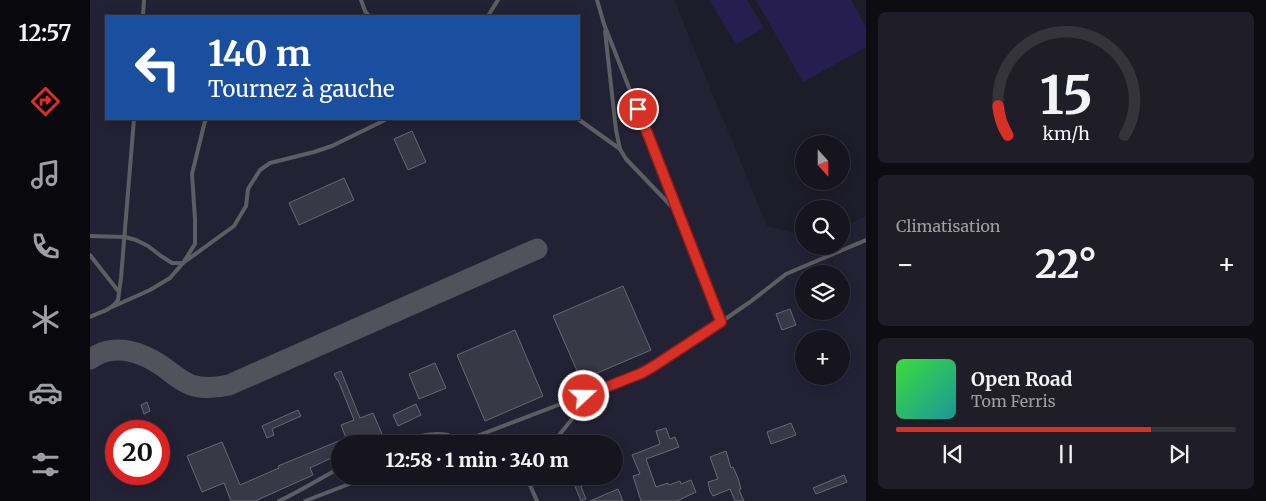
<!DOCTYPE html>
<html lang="fr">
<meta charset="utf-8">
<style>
:root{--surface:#16151f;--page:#1f1e28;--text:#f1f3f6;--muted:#9e9fa4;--line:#35343d;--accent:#d93025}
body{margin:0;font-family:Merriweather,serif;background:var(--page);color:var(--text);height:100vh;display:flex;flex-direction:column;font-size:19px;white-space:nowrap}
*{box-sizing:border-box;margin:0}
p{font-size:16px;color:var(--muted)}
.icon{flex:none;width:28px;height:28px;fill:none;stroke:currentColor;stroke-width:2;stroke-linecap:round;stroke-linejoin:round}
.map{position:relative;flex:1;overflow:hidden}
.panel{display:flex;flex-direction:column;gap:12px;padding:12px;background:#0c0c11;width:400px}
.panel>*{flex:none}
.hud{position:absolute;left:15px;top:15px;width:475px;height:105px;border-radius:0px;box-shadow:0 2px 12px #0003,0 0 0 1px var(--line);background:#1a4fa0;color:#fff;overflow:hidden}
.needle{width:32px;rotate:159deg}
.tools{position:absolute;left:705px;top:135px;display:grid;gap:10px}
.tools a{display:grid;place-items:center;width:55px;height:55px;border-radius:50%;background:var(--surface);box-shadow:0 2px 12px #0003,0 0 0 1px var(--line);font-size:25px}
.speed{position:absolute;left:15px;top:420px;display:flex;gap:10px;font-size:25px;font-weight:700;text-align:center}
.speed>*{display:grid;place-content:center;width:65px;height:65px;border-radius:50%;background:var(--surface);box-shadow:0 2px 12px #0003,0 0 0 1px var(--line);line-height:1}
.speed .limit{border:8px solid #d22;background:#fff;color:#111}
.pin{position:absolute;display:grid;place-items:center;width:42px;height:42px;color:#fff;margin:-21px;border:2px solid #fff;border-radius:50%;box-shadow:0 1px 5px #0007}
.me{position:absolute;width:55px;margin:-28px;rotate:69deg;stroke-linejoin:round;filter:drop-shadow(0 0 4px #0008)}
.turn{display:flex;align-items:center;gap:18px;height:105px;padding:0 20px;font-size:22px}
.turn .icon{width:65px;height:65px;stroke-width:2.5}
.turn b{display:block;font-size:35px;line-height:42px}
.big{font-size:38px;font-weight:800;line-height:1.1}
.panel .tile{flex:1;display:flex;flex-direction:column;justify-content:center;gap:8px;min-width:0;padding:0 18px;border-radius:8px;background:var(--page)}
.panel .dial{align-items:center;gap:0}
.dial svg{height:130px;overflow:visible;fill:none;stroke:var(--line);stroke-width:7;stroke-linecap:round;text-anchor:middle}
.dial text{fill:var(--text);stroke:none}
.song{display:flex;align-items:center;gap:15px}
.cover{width:60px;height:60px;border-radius:8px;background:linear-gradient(135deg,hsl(120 70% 55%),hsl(180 70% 35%))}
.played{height:5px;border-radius:2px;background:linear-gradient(90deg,var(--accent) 75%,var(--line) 75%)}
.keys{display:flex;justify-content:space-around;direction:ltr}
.heat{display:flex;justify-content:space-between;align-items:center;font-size:28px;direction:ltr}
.trip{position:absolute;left:241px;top:435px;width:292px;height:50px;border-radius:25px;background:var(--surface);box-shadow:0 2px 12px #0003,0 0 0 1px var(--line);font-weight:800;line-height:50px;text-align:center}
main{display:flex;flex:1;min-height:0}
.tab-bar{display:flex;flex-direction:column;width:90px;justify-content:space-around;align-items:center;background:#09080c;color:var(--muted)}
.tab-bar .icon{width:35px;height:35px}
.tab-bar .current{color:var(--accent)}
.tab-bar b{font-size:22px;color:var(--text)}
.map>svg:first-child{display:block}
</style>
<main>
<nav class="tab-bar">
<b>12:57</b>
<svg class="icon current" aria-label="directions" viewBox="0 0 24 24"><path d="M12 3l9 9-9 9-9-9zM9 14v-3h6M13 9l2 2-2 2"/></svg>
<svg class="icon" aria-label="music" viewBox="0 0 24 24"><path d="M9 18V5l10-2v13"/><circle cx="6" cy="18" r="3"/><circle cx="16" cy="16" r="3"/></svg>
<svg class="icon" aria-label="phone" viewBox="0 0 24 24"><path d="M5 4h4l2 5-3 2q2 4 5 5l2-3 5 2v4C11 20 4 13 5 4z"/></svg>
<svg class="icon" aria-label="climate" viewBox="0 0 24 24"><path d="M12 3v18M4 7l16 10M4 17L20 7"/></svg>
<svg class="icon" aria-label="car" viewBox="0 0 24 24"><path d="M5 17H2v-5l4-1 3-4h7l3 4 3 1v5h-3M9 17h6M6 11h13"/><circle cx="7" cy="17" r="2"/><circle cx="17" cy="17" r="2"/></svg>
<svg class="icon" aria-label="filters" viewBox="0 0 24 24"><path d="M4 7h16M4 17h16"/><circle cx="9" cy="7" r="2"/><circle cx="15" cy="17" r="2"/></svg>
</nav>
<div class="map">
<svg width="776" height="501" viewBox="0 0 776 501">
<rect width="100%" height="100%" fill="#1d1c29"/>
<!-- built -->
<path fill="#232235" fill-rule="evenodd" d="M0,0H584L677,226L714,235V246H751V229L776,216V501H0ZM16,16H489V119H16ZM714,274H751V311H714ZM714,339H751V376H714ZM26,431H69V474H26ZM250,444H525V476H250Z"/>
<!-- green -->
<g fill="#271e50">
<polygon points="619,0 657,0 674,28 646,44"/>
<polygon points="666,0 761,0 776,27 776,47 713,82"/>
</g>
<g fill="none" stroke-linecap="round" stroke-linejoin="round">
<!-- taxiway -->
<path stroke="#52525d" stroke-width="21" d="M0,359C5,356 12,352 18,351C39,347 58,356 75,368C83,374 91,381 101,385C113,389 126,388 139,385L447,249"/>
</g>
<!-- building -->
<g fill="#393846" stroke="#686777">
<polygon points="322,131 336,162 318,170 304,139"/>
<polygon points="254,178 264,200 209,225 199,203"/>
<polygon points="533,286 561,350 491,380 463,316"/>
<polygon points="700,309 706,325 692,330 686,314"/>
<polygon points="425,330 453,396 395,421 367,355"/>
<polygon points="345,363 356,388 329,399 319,374"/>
<polygon points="251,371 270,418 283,413 295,441 288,444 250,444 250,454 220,468 223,475 165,501 141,501 134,483 112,492 97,456 132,442 150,485 189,468 188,466 256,438 251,425 264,420 248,380 247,380 244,374"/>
<polygon points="57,402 60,411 54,414 51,405"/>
<polygon points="326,404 331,415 308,426 303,415"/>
<polygon points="208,410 211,416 182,429 184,435 177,438 172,426"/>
<polygon points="701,423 706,435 681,444 677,432"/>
<polygon points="576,428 580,439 585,437 589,447 556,459 566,487 578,483 579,485 590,481 591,484 601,480 606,492 587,501 551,501 543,476 550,474 542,455 570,444 566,431"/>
<polygon points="636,451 641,468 643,467 648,478 651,489 649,490 654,501 645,501 640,489 623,496 620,491 618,482 628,479 620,457"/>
<polygon points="754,475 757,482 726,494 723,488"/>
<polygon points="489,476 515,476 515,477 492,486 491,487 496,499 491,501 482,479"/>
<polygon points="528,489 533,501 500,501"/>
</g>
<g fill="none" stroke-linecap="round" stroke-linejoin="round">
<!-- lane -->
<g stroke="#5d5d64" stroke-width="4">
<polyline points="271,0 275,11 279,16"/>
<polyline points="507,0 514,24"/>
<polyline points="53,16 54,0"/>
<polyline points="398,16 408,0"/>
<polyline points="514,24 631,322"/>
<polyline points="515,31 526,130 530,149 536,159 586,211"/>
<polyline points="488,119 530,149"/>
<polyline points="0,236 35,237 46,240 58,246 71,256 82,263 93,263 144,226 156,206 158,189 170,170 180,163 224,152 242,146 297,119"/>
<polyline points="0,255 29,292"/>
<polyline points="22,307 60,290 80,278 93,263 105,244 105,219 102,174 115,121 117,119"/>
<path d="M0,317C10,312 22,310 28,300L31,278L44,119"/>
<path d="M306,444C322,437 341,432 358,435L364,444"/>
<polyline points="366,444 552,373 583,355 631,322 660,302 696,274 776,240"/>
<polyline points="462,444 482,419 494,396"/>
<polyline points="440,476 439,483 447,501"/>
<path d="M189,501C210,491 229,479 250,468"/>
<polyline points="215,501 280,476"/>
</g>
</g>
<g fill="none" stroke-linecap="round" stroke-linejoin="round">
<defs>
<polyline id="route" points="494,396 552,373 564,366 631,322 548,109"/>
</defs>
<!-- route casing -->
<use href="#route" stroke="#8d1f18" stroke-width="12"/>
<!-- route -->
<use href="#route" stroke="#d93025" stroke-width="9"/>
</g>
</svg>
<div class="tools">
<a><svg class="needle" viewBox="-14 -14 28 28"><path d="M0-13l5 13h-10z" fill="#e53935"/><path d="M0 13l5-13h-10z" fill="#9e9fa4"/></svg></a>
<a><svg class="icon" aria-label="search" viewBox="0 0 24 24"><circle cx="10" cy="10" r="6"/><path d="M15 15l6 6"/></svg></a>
<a><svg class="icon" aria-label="layers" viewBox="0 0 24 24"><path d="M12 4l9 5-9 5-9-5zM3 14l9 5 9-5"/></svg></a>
<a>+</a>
</div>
<div class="speed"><div class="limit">20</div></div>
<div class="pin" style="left:548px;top:109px;background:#d93025"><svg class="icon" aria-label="arrive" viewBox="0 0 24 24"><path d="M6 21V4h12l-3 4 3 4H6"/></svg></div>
<svg class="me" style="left:494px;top:396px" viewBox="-20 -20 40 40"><circle r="17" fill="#d93025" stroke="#fff" stroke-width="3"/><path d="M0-11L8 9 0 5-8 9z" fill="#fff"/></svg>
<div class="trip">12:58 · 1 min · 340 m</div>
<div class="hud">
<div class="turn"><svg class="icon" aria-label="left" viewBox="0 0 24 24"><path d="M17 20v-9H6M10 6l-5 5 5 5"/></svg><div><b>140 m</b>Tournez à gauche</div></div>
</div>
</div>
<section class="panel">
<div class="tile dial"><svg viewBox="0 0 100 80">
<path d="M14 69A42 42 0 1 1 86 69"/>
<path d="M14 69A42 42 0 0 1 8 51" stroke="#d93025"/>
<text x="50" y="56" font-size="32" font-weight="700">15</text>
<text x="50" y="72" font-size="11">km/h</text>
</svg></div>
<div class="tile"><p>Climatisation</p>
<div class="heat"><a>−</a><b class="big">22°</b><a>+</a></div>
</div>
<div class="tile">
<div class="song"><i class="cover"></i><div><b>Open Road</b><p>Tom Ferris</p></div></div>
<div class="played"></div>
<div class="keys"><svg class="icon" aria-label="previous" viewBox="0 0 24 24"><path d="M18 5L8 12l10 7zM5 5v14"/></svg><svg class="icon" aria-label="pause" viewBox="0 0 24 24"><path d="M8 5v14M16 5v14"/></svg><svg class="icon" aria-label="next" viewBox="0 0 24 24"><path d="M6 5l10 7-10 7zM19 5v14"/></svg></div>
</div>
</section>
</main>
